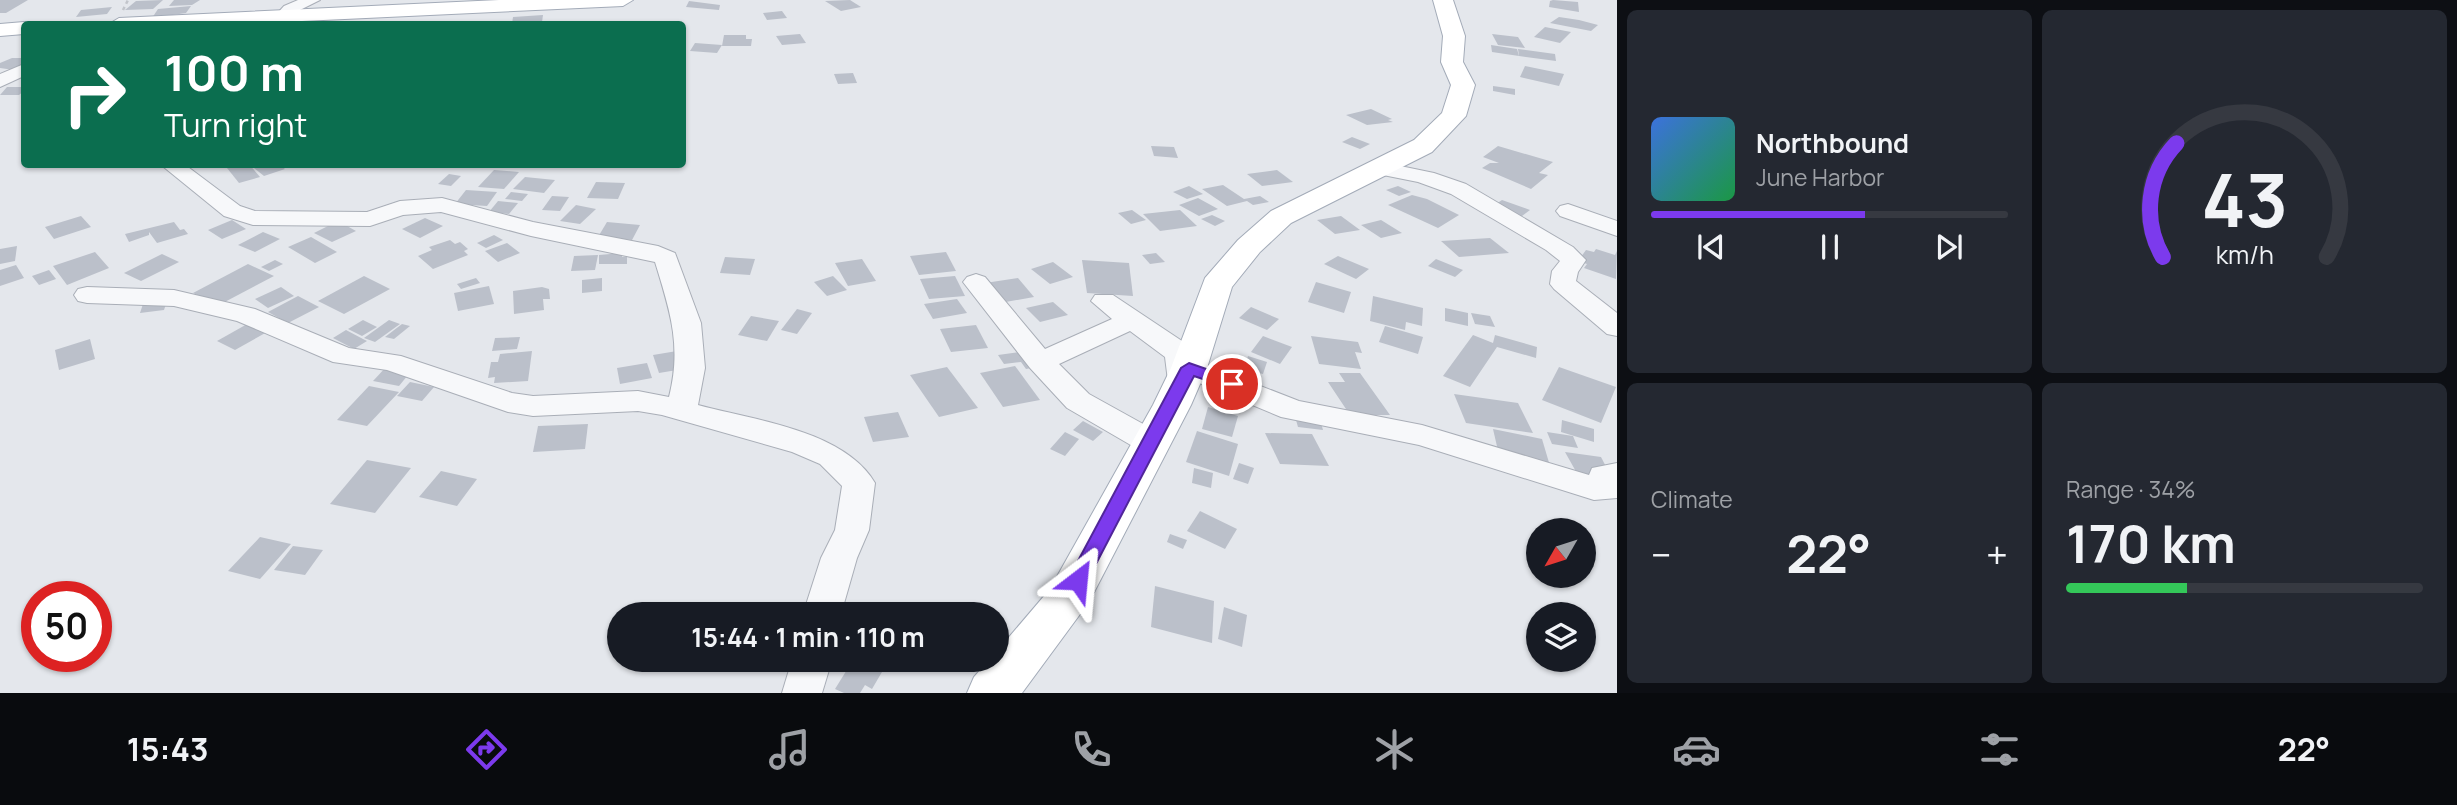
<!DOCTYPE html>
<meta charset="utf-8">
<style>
:root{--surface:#171b24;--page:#242831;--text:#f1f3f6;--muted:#9ea1a6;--line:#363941;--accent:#7c3aed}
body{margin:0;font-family:Manrope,sans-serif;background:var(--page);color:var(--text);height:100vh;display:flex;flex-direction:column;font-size:26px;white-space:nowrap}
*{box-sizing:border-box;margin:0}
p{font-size:23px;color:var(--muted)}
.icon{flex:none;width:38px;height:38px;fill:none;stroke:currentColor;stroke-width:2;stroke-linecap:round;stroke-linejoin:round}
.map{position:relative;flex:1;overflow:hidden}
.drawer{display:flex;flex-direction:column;gap:10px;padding:10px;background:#0d0f14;width:840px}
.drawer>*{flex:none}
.banner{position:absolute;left:21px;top:21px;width:665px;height:147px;border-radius:7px;box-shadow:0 2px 5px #0004;background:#0b6e4f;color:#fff;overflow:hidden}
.needle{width:46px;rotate:231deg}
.controls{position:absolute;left:1526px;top:518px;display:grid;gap:14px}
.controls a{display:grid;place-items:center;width:70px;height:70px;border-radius:50%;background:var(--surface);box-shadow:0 2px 5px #0004;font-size:35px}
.speed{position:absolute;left:21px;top:581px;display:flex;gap:14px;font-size:35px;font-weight:700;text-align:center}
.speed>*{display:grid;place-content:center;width:91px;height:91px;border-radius:50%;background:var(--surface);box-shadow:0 2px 5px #0004;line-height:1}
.speed .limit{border:10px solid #d22;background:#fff;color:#111}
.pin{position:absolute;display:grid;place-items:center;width:60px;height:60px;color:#fff;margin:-30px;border:4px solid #fff;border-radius:50%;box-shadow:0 2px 7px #0007}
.me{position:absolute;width:77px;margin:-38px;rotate:29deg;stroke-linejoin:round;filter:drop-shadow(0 0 5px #0008)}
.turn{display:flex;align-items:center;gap:24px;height:147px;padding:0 28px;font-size:32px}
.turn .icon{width:91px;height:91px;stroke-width:2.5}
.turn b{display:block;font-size:49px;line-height:60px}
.big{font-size:52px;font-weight:700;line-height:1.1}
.drawer .card{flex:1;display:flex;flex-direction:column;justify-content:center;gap:10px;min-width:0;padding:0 24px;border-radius:10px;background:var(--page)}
.drawer .dial{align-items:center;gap:0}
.dial svg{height:182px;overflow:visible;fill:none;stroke:var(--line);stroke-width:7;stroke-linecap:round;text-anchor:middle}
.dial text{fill:var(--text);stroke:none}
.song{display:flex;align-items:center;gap:21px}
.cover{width:84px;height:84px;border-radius:10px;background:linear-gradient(135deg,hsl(220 70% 55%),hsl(140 70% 35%))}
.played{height:7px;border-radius:4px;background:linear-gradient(90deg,var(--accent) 60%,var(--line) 60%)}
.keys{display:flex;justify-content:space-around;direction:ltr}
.heat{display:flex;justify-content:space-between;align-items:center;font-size:38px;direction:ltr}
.charge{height:10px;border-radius:5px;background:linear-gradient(90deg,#34c759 34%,var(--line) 0)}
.drawer .tiles{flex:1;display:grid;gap:10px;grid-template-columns:repeat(2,1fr)}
.trip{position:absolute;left:607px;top:602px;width:402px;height:70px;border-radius:35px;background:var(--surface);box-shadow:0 2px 5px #0004;font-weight:700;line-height:70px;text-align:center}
.menu{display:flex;height:112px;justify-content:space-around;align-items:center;background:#090b0e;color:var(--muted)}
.menu .icon{width:49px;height:49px}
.menu .on{color:var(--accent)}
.menu b{font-size:32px;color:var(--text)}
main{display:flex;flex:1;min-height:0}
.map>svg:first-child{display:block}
</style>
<main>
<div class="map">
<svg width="1617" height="693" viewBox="0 0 1617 693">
<rect width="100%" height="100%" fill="#e4e7ec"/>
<!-- building -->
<g fill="#bbc0ca">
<polygon points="0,0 28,0 6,13 0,13"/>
<polygon points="163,0 153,9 125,10 136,1"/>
<polygon points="174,0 200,0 192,5 169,6"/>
<polygon points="850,0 861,7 841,11 825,1"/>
<polygon points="1553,0 1578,2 1579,12 1549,7 1550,1"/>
<polygon points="689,1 720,5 719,10 686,7"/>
<polygon points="191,6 186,13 152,18 158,9"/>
<polygon points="112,7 107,14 76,17 81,10"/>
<polygon points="782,11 787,18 767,20 763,13"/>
<polygon points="543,15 542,22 512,24 513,17"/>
<polygon points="1559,17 1579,20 1598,25 1591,31 1550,23"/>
<polygon points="1545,27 1571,32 1560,43 1534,37"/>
<polygon points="800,34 806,43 782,45 776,36"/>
<polygon points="1492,34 1518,37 1525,48 1498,45"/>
<polygon points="724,35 746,35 746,39 752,39 751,46 722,46"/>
<polygon points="695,43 722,45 717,53 690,51"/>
<polygon points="1491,45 1517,49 1519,56 1492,52"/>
<polygon points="1518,49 1555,54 1556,61 1519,56"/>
<polygon points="12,58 24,58 24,66 14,70 0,68 0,63"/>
<polygon points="1525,66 1564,74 1559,86 1520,77"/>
<polygon points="853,73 857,83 838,84 834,74"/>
<polygon points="1493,86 1515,89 1515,95 1493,91"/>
<polygon points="7,87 24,87 24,91 19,95 0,95"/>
<polygon points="1371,109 1392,119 1388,120 1393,122 1367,125 1346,115"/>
<polygon points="1352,137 1370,144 1360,149 1342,142"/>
<polygon points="1151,146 1174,147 1178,158 1154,156"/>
<polygon points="1498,146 1553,162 1539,173 1548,175 1531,189 1482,168 1490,163 1499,163 1483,157"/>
<polygon points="241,164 249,164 260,177 239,183 227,168"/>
<polygon points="266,164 279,164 285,169 264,176 254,168"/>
<polygon points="494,170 519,172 504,189 478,187"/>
<polygon points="1277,170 1293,182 1262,186 1247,174"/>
<polygon points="449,174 461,176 451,186 438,184"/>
<polygon points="525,177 555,180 544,193 513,189"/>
<polygon points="596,182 625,183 618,199 587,198"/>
<polygon points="1223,185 1244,199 1260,196 1269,202 1253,205 1247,201 1227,206 1202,189"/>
<polygon points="1189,186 1203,194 1187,199 1173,192"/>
<polygon points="1398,186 1411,192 1399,196 1386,190"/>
<polygon points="466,190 497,192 487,206 455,204"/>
<polygon points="511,192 528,194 522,201 505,199"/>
<polygon points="1412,195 1427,199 1459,215 1438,228 1388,205"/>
<polygon points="552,196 569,197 560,211 542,210"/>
<polygon points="1198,198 1218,209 1199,216 1179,205"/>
<polygon points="1502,200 1530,210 1518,219 1490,208"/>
<polygon points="498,201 518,203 509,214 489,212"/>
<polygon points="576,205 596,209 580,224 560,221"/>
<polygon points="1132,210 1146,220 1131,224 1118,213"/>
<polygon points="1180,210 1197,226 1160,231 1143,214"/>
<polygon points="1212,215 1225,221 1215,226 1201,219"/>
<polygon points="81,216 91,227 54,239 45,227"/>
<polygon points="1341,216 1360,230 1335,234 1317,220"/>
<polygon points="425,218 443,226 420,238 402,229"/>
<polygon points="232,220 246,229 222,239 208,230"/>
<polygon points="1381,220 1402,233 1381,238 1361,225"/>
<polygon points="338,221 356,231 332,242 314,233"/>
<polygon points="174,222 180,230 184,229 188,234 157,243 149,232 149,235 129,242 125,234"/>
<polygon points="607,222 640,225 632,240 598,237"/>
<polygon points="263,232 280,239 255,252 238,245"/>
<polygon points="494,235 503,240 486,248 477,243"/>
<polygon points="311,237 337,252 315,263 288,247"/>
<polygon points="1490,238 1509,253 1459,257 1441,241"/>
<polygon points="450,240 455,244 460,242 468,249 464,251 468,255 433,269 418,256 432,250 429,247"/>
<polygon points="507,243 520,253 498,262 485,251"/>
<polygon points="17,246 15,261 0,264 0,249"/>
<polygon points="1596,249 1615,255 1617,251 1616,279 1584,268 1587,264 1578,261 1586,250 1594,252"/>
<polygon points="95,252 109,268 67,285 53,266"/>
<polygon points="946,252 956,271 919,275 910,256"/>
<polygon points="622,253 622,257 627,257 627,264 599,264 599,255"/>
<polygon points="1156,253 1165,262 1150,264 1142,255"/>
<polygon points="162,254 179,262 141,281 124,273"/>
<polygon points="598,255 595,270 571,271 574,256"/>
<polygon points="1338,256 1369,269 1356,279 1324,264"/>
<polygon points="725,257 755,259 750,275 720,273"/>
<polygon points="862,259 876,281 848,286 835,263"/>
<polygon points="1436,259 1463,270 1455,277 1428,266"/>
<polygon points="275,260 283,264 269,271 261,267"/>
<polygon points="1082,260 1129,263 1133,296 1087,293"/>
<polygon points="1053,262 1073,277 1050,284 1031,269"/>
<polygon points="248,264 274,276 219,305 193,293"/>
<polygon points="16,265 24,278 0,286 0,270"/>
<polygon points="49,270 56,279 39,285 32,276"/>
<polygon points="364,276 390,289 344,314 318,301"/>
<polygon points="833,276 847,290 827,296 814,282"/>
<polygon points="955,276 965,296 929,299 920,279"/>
<polygon points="476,278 480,283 461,289 457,284"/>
<polygon points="602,278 602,291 582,293 582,280"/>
<polygon points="1018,278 1034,297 1000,303 985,283"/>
<polygon points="1316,282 1351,292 1344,313 1308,302"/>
<polygon points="489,286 494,304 458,311 454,293"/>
<polygon points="281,287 294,296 268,308 255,299"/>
<polygon points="542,287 549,289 550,299 543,299 544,310 514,314 513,291"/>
<polygon points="298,296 319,307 288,323 268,312"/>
<polygon points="1373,296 1423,308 1422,326 1406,322 1405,330 1370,321"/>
<polygon points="957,299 967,313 933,319 924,304"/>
<polygon points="167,301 164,310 140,313 143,304"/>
<polygon points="1053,302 1068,315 1040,322 1026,308"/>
<polygon points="1251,307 1279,319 1267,330 1239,318"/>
<polygon points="1445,308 1468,313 1468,326 1445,321"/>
<polygon points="797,309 812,313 797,334 781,330"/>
<polygon points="1471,313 1490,316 1495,327 1475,324"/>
<polygon points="751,316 779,321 767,341 738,335"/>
<polygon points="363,320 377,327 362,336 348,329"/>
<polygon points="389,320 400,324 375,342 364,338"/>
<polygon points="249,323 267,332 235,350 217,341"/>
<polygon points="402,324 410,326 394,339 385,337"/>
<polygon points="976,325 988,348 951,352 940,329"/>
<polygon points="1385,326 1423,337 1418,354 1379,342"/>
<polygon points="346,330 363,339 367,341 354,349 333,338"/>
<polygon points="1473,335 1493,343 1495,335 1537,347 1536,358 1497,347 1470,387 1443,376"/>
<polygon points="1263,336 1292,347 1280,364 1251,352"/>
<polygon points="1311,336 1358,342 1362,353 1355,352 1361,369 1319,364"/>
<polygon points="520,337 517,349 492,351 495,338"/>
<polygon points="90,339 95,359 59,370 55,350"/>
<polygon points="532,351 528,381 494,383 495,377 488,378 491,362 498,362 500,354"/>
<polygon points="677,351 683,369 659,373 653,355"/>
<polygon points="1027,351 1038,367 1026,369 1021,362 1004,364 998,355"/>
<polygon points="1222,356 1240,364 1229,377 1211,369"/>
<polygon points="1248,356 1267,362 1263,374 1244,369"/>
<polygon points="647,363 652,378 620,384 617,368"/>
<polygon points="387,366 412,370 399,386 373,381"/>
<polygon points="1015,366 1040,400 1003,407 980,373"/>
<polygon points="947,367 978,408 939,417 910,375"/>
<polygon points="1559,367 1616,387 1601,423 1542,400"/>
<polygon points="1339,373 1360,373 1390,415 1350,415 1328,382 1345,382"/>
<polygon points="410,382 434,387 422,401 397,396"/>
<polygon points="369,386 399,392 367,426 337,420"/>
<polygon points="1454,394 1518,403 1533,433 1466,423"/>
<polygon points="1208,407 1238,416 1232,437 1202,429"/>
<polygon points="898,412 909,437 873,442 864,417"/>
<polygon points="1296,420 1321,423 1323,430 1298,427"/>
<polygon points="1562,420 1594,429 1594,442 1561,432"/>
<polygon points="1083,421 1103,432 1093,441 1073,430"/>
<polygon points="588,424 585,449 533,452 538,426"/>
<polygon points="1493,429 1542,439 1550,466 1499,455"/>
<polygon points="1197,431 1238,444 1229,476 1186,462"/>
<polygon points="1065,432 1079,439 1065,456 1050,449"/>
<polygon points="1547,432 1573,436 1578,448 1552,444"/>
<polygon points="1265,433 1312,434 1329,466 1280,464"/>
<polygon points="1565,452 1601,457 1617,488 1583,484"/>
<polygon points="367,460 411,468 375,513 330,504"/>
<polygon points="1239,463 1254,468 1248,484 1233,479"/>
<polygon points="1194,468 1213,473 1211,488 1192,483"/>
<polygon points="441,471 477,479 457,506 419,497"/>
<polygon points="1200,511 1237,529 1225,549 1187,531"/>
<polygon points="1170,534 1187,540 1183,549 1167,542"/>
<polygon points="260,537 291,544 260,579 228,571"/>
<polygon points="293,546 323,550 305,575 274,570"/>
<polygon points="1155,586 1214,601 1212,643 1151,627"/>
<polygon points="1224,607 1247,615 1242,647 1218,639"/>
<polygon points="853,660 889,660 872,689 865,685 860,693 844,693 835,689"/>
</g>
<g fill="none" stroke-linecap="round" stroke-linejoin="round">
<defs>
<g id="minor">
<polygon points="298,0 320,0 296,12 288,20 276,20 274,17 284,6"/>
<polygon points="135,19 143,24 126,24 128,21"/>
<polygon points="24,64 24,76 0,87 0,74"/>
<polygon points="1381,162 1434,173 1466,184 1573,247 1586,260 1578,272 1576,281 1617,313 1617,336 1607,334 1554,289 1550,284 1552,271 1560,261 1546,250 1451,194 1418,182 1373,173 1370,168"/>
<path d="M160,164H184L240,206L255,211L367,212L400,201L442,198L533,222L658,246L675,253L701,323L705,368L698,405C753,420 844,430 875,483L869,530L857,558L841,614H803L821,558L835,530L842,486L820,464L792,452L662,415L638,411L533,416L508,412L387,370L333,362L237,321L174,306L87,303L78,301L74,295L78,289L87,287L174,290L255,309L349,348L401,356L512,393L533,396L638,391L669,397C682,346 670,311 655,262L531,236L441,212L403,215L370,226L253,225L224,216Z"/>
<polygon points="1568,204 1617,221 1617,236 1560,216 1556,211 1560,206"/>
<polygon points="976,274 985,277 1045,349 1112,319 1091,301 1095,295 1113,295 1182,341 1194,360 1299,401 1422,425 1589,475 1592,468 1617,463 1617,498 1594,500 1419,445 1281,417 1197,382 1193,387 1183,390 1173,387 1168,381 1165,357 1130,331 1059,364 1089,394 1163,435 1168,443 1163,451 1152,454 1141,451 1067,408 1030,368 963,282 967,277"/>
<polygon points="792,660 832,660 822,693 782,693"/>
</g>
<g id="major">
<polygon points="499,0 633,0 623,6 236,24 109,24 119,18"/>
<polygon points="1433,0 1453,0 1465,36 1463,62 1475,85 1466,116 1432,152 1291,223 1260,252 1232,287 1207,368 1191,405 1089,602 1022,693 967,693 974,677 989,660 998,660 998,650 1050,589 1153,405 1171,368 1205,278 1238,240 1271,211 1414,140 1442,113 1451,85 1441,62 1443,36"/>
<polygon points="24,22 32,24 24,24 24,34 0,36 0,24"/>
</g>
</defs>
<!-- minor casing -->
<use href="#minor" stroke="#a9aeb7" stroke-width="2"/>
<!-- major casing -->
<use href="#major" stroke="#a3abb8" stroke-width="2"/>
<!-- path -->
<polyline stroke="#c2c5cb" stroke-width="2.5" stroke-dasharray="3.5 3.5" stroke-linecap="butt" points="123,10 128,0"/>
<!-- minor -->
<use href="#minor" fill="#f7f8fa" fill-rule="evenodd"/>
<!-- major -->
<use href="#major" fill="#fff" fill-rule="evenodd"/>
</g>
<!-- route -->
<polygon fill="#7c3aed" stroke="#51269a" stroke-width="2" points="1189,363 1238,380 1240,384 1232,389 1194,376 1085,585 1071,585 1068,580 1071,574 1181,368"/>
</svg>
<div class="controls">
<a><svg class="needle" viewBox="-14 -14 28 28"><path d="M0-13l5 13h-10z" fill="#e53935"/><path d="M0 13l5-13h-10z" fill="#9ea1a6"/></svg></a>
<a><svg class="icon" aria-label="layers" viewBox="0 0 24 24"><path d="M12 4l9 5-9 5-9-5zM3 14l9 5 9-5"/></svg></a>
</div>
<div class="speed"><div class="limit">50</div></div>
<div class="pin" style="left:1232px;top:384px;background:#d93025"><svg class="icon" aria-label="arrive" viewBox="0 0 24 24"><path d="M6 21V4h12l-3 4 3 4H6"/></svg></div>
<svg class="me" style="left:1078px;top:580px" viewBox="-20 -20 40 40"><path d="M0-17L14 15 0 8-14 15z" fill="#7c3aed" stroke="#fff" stroke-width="4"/></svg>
<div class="trip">15:44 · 1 min · 110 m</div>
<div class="banner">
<div class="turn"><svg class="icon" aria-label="right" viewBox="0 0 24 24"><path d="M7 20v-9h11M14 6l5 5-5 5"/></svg><div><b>100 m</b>Turn right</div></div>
</div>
</div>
<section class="drawer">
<div class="tiles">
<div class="card">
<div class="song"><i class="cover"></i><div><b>Northbound</b><p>June Harbor</p></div></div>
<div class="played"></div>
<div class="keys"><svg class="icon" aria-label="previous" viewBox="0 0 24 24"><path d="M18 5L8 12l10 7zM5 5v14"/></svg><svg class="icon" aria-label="pause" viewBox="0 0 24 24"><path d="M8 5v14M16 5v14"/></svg><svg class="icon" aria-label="next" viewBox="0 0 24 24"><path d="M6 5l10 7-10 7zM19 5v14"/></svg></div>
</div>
<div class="card dial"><svg viewBox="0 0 100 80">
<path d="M14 69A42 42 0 1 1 86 69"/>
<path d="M14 69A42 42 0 0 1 20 19" stroke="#7c3aed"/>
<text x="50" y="56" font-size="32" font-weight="700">43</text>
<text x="50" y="72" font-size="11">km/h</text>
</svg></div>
<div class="card"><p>Climate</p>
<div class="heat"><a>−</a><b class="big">22°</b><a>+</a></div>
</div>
<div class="card"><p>Range · 34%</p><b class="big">170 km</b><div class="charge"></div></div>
</div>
</section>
</main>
<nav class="menu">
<b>15:43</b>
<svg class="icon on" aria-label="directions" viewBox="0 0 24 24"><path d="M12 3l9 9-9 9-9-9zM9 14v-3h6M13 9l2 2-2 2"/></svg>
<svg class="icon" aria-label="music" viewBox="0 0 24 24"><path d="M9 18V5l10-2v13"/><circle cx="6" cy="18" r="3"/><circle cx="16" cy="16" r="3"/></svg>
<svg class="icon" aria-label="phone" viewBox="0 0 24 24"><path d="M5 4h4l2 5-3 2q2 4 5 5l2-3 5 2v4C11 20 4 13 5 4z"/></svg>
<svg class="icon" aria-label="climate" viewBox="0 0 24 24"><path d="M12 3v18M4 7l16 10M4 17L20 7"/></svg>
<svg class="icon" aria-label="car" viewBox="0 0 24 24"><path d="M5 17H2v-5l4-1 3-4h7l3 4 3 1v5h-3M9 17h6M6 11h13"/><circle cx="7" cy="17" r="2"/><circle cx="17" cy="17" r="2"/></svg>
<svg class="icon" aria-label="filters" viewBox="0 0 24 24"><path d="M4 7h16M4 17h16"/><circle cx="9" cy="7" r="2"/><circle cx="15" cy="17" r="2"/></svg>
<b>22°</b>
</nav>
